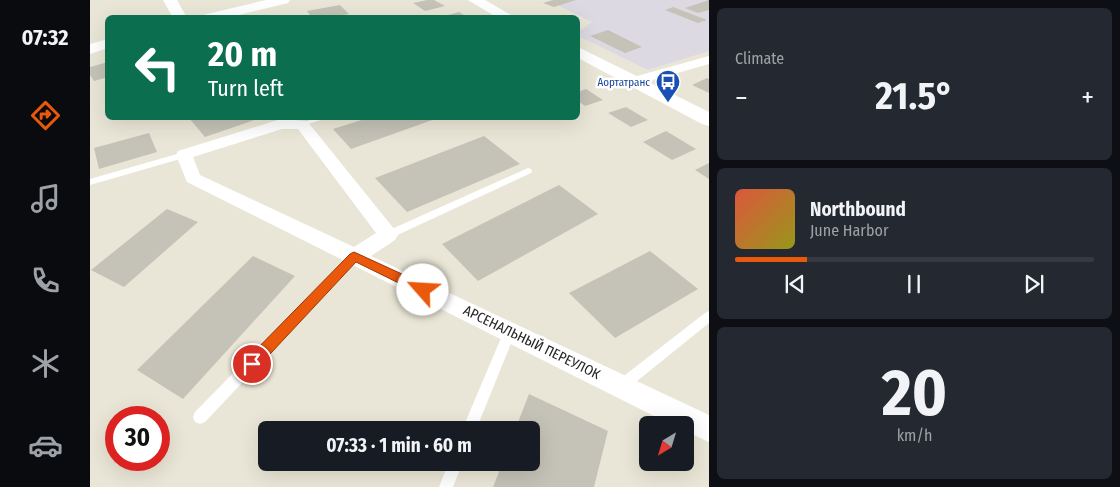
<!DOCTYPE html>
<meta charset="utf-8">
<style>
:root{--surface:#171b24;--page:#242831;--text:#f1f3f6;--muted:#9ea1a6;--line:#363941;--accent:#ea580c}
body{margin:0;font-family:"Fira Sans Condensed",sans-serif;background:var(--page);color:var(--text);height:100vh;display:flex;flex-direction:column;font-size:19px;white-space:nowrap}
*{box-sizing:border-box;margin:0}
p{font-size:16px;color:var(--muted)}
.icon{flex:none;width:28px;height:28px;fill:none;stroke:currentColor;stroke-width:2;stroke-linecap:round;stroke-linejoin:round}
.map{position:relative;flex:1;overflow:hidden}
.side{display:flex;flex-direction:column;gap:8px;padding:8px;background:#0d0f14;width:411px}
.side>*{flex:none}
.guide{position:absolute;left:15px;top:15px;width:475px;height:105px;border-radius:8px;box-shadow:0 5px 20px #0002;background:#0b6e4f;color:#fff;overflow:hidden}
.needle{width:32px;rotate:218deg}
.buttons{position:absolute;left:549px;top:416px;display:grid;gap:10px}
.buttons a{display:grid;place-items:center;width:55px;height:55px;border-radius:8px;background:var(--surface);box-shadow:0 5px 20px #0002;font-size:25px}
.speed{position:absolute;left:15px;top:406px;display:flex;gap:10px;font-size:25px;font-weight:700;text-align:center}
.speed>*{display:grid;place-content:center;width:65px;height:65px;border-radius:50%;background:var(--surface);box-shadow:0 5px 20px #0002;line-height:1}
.speed .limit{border:8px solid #d22;background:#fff;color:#111}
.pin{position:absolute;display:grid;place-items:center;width:42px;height:42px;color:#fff;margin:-21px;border:2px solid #fff;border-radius:50%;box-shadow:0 1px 5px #0007}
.me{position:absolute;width:55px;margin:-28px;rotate:296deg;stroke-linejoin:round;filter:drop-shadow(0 0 4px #0008)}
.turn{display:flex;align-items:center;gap:18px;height:105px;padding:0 20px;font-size:22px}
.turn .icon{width:65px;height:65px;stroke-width:2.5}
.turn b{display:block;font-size:35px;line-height:42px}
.big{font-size:38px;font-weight:700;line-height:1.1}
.side .widget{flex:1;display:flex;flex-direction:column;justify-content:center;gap:8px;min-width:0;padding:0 18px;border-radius:8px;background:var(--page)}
.side .dial{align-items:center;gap:0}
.dial b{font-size:65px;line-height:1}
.song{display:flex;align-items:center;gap:15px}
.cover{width:60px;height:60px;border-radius:8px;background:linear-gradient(135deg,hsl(10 70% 55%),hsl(60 70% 35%))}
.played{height:5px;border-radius:2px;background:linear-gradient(90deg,var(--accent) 20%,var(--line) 20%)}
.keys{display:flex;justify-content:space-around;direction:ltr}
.heat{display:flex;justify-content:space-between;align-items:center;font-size:28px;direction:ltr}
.trip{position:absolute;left:168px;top:421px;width:282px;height:50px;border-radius:8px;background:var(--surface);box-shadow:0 5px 20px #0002;font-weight:700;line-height:50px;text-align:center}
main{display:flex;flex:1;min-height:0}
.tabs{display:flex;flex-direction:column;width:90px;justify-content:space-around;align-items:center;background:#090b0e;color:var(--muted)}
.tabs .icon{width:35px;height:35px}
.tabs .selected{color:var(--accent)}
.tabs b{font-size:22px;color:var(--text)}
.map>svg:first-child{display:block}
</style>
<main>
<nav class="tabs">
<b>07:32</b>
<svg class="icon selected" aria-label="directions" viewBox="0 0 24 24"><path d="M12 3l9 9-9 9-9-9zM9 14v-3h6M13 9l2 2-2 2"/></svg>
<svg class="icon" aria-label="music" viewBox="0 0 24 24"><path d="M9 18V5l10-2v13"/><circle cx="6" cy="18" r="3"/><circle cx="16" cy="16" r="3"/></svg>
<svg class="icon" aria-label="phone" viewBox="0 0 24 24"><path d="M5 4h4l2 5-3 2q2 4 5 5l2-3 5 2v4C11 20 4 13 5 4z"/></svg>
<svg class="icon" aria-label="climate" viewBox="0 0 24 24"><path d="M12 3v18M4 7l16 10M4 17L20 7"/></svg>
<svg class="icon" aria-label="car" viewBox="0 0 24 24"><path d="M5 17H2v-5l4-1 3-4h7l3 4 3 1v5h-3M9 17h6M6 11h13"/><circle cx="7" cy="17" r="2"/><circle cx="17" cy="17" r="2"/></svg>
</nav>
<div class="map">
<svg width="619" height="487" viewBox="0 0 619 487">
<rect width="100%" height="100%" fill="#eae6d7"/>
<!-- industrial -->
<polygon fill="#ddd9e2" points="467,0 619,0 619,51 558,70 488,36 488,32 502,22 461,2"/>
<!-- building -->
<g fill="#c5c2b7">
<polygon points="337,0 344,0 355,6 335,11 323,3"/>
<polygon points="463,0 486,0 464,7 453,3"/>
<polygon points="619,0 619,10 608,13 595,8"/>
<polygon points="250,5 259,14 237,18 222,18 217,11"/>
<polygon points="583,7 617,20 608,23 575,10"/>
<polygon points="369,12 379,18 351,18 351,17"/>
<polygon points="518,30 552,47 535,53 500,36"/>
<polygon points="18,62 18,77 4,81 0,75 0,67"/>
<polygon points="617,78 619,79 619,93 602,85"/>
<polygon points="496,89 513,100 495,106 488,101 488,92"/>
<polygon points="536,107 558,120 541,127 518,113"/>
<polygon points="99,118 170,118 115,137"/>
<polygon points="278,118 348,118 261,149 243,129"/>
<polygon points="576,131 606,149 582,160 553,142"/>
<polygon points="59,133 67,152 9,169 4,148"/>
<polygon points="394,136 430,164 317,212 285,178"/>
<polygon points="619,163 619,179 605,170"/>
<polygon points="469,185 508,214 388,281 352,244"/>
<polygon points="77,209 108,222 34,287 1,270"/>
<polygon points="560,251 608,289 525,338 479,293"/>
<polygon points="163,256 205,276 93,399 47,370"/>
<polygon points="439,394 518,431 504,487 403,487 413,462 441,462 441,430 425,430"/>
</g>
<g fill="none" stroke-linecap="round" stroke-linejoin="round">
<!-- service -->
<g fill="#fff" fill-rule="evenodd">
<polygon points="226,118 237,118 212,126 208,124"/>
<polygon points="94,152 97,153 97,157 0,185 0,179"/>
<polygon points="438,168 441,169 442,171 441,173 301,238 298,239 293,235 295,232"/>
<polygon points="264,253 268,254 269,257 268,260 115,422 110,424 105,422 103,417 105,412 260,254"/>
<polygon points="619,311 619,323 536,390 531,392 526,390 525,386 526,382 615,313"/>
<polygon points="420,326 424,327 426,331 386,430 372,430 414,331 416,327"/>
<polygon points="359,462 373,462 363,487 349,487"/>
</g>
<!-- minor -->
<g fill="#fff" fill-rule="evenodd">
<polygon points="619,56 619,64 545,85 538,81 540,78"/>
<path d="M191,119L217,121L305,230L308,235L305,240L281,256L619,415V442L595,431V425H582L97,182L86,155L88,151ZM192,129H208L286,233L264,247L110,175L103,157Z"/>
</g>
<!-- tertiary -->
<g fill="#fff" fill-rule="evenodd">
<polygon points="73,0 87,0 97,18 83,18"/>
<polygon points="176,0 200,0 198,3 137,18 111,18 113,15"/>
<polygon points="378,0 395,0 426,18 408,18"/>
<polygon points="18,39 18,48 0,54 0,44"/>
<polygon points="488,47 619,112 619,126 612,124 488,58"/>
</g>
</g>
<!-- route -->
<polygon fill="#ea580c" stroke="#983908" points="264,252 338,286 340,290 338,293 329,293 266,262 167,368 162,370 157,368 155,364 157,359 260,254"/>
<!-- icons -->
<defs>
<symbol id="bus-pin" viewBox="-11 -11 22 30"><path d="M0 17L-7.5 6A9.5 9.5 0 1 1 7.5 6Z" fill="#1a4fb4" stroke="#fff"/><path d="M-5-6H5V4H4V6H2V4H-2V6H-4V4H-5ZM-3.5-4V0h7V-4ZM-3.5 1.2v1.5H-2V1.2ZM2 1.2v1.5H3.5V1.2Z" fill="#fff"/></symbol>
</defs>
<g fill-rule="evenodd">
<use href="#bus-pin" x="564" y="68" width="28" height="38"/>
</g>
<g text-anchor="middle" stroke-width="5" stroke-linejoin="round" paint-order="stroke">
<!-- far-transit labels -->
<g font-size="11" fill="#164399" stroke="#fff" text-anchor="end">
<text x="560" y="86">Аортатранс</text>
</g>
<!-- street labels -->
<g font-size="14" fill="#272727" stroke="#fff">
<text transform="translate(442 342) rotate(26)" y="5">АРСЕНАЛЬНЫЙ ПЕРЕУЛОК</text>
</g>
</g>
</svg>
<div class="buttons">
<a><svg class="needle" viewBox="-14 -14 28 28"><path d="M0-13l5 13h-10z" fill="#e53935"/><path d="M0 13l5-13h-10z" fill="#9ea1a6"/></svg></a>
</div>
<div class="speed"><div class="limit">30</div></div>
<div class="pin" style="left:162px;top:364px;background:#d93025"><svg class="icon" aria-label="arrive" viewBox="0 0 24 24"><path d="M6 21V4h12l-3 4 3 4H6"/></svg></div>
<svg class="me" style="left:333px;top:290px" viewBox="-20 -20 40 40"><circle r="19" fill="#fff"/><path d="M0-13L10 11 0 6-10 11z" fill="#ea580c"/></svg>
<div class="trip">07:33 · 1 min · 60 m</div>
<div class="guide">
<div class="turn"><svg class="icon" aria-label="left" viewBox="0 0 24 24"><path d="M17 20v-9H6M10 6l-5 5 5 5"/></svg><div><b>20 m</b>Turn left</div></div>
</div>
</div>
<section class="side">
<div class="widget"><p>Climate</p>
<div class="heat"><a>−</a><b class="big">21.5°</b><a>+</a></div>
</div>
<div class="widget">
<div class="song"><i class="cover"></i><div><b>Northbound</b><p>June Harbor</p></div></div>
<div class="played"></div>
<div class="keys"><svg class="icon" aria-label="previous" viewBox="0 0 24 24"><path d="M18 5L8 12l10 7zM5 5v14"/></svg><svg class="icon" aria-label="pause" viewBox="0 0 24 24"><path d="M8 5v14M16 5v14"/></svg><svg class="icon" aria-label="next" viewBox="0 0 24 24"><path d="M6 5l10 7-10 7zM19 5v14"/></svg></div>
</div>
<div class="widget dial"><b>20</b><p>km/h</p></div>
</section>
</main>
